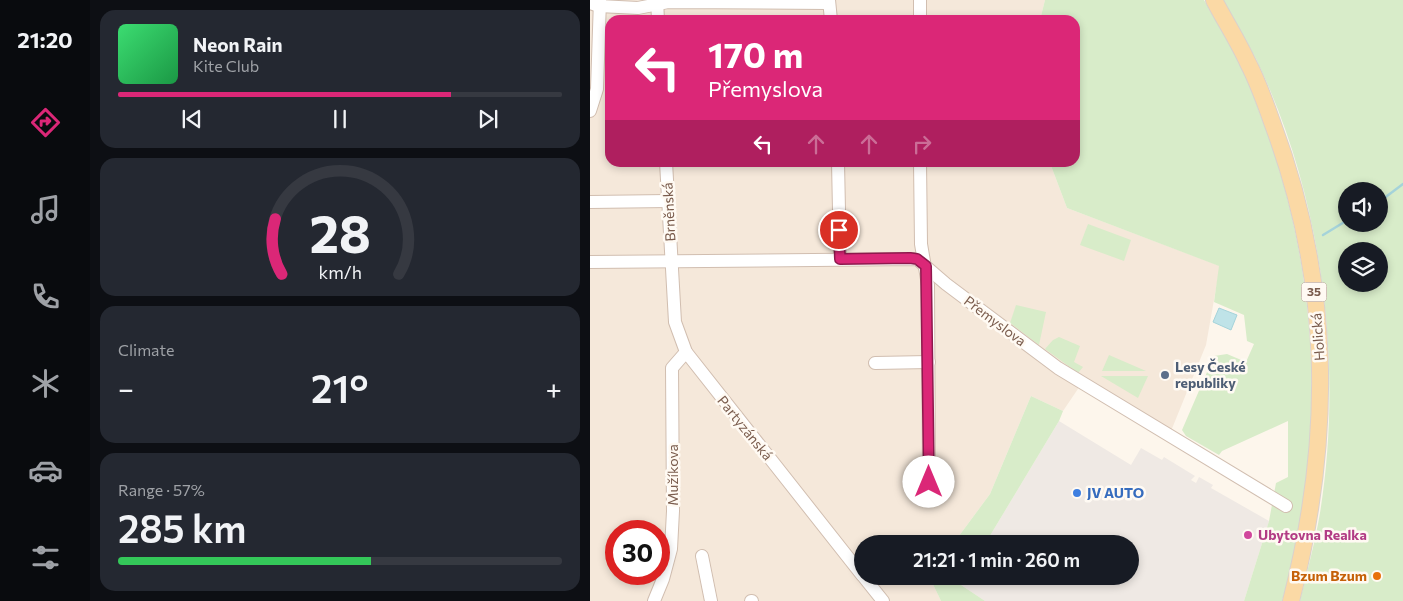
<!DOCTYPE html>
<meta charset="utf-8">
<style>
:root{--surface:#171b24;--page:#242831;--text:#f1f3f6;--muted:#9ea1a6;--line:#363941;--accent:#db2777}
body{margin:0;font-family:Commissioner,sans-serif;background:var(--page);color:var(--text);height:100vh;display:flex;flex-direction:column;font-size:19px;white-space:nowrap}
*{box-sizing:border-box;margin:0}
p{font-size:16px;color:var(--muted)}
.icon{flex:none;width:28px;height:28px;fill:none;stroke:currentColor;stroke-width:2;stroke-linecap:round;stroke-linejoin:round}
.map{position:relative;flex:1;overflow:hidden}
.sheet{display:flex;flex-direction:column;gap:10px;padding:10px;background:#0d0f14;width:500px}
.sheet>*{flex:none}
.guide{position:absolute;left:15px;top:15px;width:475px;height:152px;border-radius:15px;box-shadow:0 2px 8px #0003;background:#db2777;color:#fff;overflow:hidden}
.tools{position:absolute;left:748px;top:182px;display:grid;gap:10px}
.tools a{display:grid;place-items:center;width:50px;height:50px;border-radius:50%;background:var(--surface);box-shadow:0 2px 8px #0003;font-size:25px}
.speed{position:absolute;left:15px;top:520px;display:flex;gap:10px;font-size:25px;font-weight:700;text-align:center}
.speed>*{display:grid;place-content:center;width:65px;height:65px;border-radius:50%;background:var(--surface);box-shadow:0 2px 8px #0003;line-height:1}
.speed .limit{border:8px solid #d22;background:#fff;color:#111}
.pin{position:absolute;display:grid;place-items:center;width:42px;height:42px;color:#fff;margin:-21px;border:2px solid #fff;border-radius:50%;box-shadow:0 1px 5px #0007}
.me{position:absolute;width:55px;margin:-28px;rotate:0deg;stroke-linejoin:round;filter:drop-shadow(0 0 4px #0008)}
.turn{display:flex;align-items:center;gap:18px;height:105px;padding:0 20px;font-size:22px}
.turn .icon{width:65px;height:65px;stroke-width:2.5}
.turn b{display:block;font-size:35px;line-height:42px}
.lanes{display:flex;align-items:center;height:48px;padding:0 20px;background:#0003;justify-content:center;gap:25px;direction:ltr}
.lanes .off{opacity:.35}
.big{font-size:38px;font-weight:600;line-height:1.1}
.sheet .card{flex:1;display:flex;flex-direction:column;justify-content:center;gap:8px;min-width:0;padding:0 18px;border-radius:15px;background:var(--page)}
.sheet .dial{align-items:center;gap:0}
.dial svg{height:130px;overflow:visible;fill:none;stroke:var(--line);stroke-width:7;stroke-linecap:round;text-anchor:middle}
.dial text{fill:var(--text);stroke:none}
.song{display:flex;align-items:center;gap:15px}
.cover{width:60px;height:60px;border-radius:8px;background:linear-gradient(135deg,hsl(140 70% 55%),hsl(140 70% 35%))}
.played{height:5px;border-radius:2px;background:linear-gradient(90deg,var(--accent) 75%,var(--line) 75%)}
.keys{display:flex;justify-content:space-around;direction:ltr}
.heat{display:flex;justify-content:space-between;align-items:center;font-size:28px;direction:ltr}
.charge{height:8px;border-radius:4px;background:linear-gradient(90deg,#34c759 57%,var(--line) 0)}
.trip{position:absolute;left:264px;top:535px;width:285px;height:50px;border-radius:25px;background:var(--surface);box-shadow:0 2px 8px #0003;font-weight:600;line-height:50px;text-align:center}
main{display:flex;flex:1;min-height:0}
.tab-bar{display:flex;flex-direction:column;width:90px;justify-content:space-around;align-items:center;background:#090b0e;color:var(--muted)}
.tab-bar .icon{width:35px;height:35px}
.tab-bar .current{color:var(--accent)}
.tab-bar b{font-size:22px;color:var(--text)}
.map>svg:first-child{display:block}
</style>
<main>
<nav class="tab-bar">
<b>21:20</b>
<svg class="icon current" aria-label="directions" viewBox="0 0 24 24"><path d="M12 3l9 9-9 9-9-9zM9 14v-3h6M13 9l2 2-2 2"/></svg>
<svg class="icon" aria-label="music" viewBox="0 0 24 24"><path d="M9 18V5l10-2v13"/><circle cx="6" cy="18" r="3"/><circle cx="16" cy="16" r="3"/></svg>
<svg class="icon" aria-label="phone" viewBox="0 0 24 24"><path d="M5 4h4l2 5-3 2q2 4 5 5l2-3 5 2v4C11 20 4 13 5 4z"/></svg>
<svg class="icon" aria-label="climate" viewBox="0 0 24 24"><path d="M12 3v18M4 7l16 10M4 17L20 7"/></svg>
<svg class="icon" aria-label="car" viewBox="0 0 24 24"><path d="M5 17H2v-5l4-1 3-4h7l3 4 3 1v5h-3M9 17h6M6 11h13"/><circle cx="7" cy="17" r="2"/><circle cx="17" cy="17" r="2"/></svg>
<svg class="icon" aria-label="filters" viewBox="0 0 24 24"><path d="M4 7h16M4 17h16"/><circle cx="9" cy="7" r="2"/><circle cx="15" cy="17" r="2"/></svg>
</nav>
<section class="sheet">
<div class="card">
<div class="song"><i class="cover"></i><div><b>Neon Rain</b><p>Kite Club</p></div></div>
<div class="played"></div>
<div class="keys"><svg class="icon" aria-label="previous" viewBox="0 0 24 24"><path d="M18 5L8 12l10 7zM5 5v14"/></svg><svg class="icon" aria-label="pause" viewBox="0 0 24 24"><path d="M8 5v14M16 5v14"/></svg><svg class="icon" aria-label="next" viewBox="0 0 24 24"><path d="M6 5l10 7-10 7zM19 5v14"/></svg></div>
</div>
<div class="card dial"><svg viewBox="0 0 100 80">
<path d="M14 69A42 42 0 1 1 86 69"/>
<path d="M14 69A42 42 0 0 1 10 35" stroke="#db2777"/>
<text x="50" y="56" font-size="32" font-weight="700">28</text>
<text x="50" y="72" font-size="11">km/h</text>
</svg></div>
<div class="card"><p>Climate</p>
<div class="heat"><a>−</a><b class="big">21°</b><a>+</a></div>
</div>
<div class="card"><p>Range · 57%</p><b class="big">285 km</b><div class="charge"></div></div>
</section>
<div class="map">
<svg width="813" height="601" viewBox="0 0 813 601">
<rect width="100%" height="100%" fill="#fdf6ec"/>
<!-- residential -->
<path fill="#f5e8da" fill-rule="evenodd" d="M0,0H455L450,20H20V162L460,163L477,208L630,266L616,345L581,431L494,380L473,411L441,396L400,494L363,544H272V576H339L351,601H0ZM26,531H69V574H26Z"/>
<!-- industrial -->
<polygon fill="#efe9e4" points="469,421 541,465 551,448 572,460 574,457 605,476 601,480 606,483 609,477 623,485 621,488 679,521 654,601 395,601 371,585 376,576 540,576 540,544 395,544"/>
<!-- green -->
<g fill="#d8ecc9" fill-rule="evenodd">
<path d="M455,0H614C626,22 640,44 651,66C660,84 666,104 673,122C720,246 732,378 713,509C709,540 700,571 692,601H654L679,521L686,483L698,477V421L632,451L629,455L596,436L592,430L624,356L637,354L656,362L664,344L657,341L654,315L624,302L629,266L477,208L460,163L485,162V20H450Z"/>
<path d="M633,0H813V601H710C717,572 725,542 730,513C754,364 732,195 666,59C656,39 644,20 633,0ZM756,191H789V224H756ZM756,251H789V284H756Z"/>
<polygon points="498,224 541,240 534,261 490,245"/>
<polygon points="426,305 456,312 449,345 420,323"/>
<polygon points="469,337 490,346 484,362 493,367 488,373 455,349 463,340"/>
<polygon points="519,355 556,371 512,371"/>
<polygon points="511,376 558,376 548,398"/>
<polygon points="441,396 473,411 469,421 395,544 363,544 400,494"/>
<polygon points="339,576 376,576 371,585 395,601 351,601"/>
</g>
<!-- water -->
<polygon fill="#bfe3e8" stroke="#a5d3da" points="629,308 647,315 641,330 623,322"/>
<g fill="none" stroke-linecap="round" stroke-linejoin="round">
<!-- stream -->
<g stroke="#a5d3da" stroke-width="2.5">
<polyline points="789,202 813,184"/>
<polyline points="733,235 756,221"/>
</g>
<defs>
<g id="minor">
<polyline points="67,0 68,20"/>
<polyline points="239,0 241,20"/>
<polyline points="0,3 9,6 48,8 78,2 238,3"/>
<polyline points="330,20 330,0"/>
<polyline points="0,111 7,89 10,0"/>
<polyline points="76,162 85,322 96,352 272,575"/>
<polyline points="248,162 250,259"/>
<polyline points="330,162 331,244 338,285 339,481"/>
<polyline points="0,202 78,201"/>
<polyline points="0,262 327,259 356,284 468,368 696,506"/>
<polyline points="285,363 339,362"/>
<polyline points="112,556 121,601"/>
<polyline points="273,576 293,601"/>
<polyline points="64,601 73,579 81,549 83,511 82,368 96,352"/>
<polyline points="161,601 162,601"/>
</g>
<path id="major" d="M624,0C635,21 648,41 658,63C668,82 675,102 682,122C742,282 743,437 701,601"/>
</defs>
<!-- minor casing -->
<use href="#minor" stroke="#d1beb0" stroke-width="14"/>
<!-- major casing -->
<use href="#major" stroke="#dad1cd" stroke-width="18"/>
<!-- minor -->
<use href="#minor" stroke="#fff" stroke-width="12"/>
<!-- major -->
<use href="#major" stroke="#fbd9a5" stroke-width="16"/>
</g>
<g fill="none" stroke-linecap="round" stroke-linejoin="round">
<defs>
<polyline id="route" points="249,230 250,259 320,258 327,259 336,266 339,482"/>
</defs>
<!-- route casing -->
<use href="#route" stroke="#8e194d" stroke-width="12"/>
<!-- route -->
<use href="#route" stroke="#db2777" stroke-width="9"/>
</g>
<!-- markers -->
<circle fill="#5c6f8a" stroke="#fffaf3" stroke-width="2" cx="575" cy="375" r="5"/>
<circle fill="#3f7fe0" stroke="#fffaf3" stroke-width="2" cx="487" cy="493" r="5"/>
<circle fill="#d1479c" stroke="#fffaf3" stroke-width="2" cx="658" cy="535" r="5"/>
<circle fill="#e8710a" stroke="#fffaf3" stroke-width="2" cx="787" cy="576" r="5"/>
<g text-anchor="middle" stroke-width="5" stroke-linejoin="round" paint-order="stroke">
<!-- shield labels -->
<rect fill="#fffaf3" stroke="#a28b7f" stroke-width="1" x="711.5" y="282.5" width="25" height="19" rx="4"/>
<g font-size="12" font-weight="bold" fill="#7a5c4d">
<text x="724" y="296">35</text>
</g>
<!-- street labels -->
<g font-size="14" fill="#7a5c4d" stroke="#fffaf3">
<text transform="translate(79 212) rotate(-93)" y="5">Brněnská</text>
<text transform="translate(405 321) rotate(37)" y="5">Přemyslova</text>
<text transform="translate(728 337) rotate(-94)" y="5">Holická</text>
<text transform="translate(155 428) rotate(51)" y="5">Partyzánská</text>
<text transform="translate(83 475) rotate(-90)" y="5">Mužíkova</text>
</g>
<!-- service labels -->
<g font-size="14" font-weight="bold" fill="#4e5e75" stroke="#fffaf3" text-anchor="start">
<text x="585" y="372">Lesy České<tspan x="585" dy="16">republiky</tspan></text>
</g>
<!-- shop labels -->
<g font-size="14" font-weight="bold" fill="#366cbe" stroke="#fffaf3" text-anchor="start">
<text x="497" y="498">JV AUTO</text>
</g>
<!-- hotel labels -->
<g font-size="14" font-weight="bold" fill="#b23c85" stroke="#fffaf3" text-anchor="start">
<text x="668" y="540">Ubytovna Realka</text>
</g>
<!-- food labels -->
<g font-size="14" font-weight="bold" fill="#c56008" stroke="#fffaf3" text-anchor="end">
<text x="777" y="581">Bzum Bzum</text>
</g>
</g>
</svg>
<div class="tools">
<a><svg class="icon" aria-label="sound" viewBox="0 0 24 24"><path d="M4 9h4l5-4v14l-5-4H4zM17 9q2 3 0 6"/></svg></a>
<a><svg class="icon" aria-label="layers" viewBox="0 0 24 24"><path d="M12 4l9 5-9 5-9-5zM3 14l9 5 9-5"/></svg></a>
</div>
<div class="speed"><div class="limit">30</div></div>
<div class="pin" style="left:249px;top:230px;background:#d93025"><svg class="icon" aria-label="arrive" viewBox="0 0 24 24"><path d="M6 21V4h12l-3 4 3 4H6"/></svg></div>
<svg class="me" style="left:339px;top:482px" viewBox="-20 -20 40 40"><circle r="19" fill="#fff"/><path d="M0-13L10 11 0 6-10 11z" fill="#db2777"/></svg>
<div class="trip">21:21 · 1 min · 260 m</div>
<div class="guide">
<div class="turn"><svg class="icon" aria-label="left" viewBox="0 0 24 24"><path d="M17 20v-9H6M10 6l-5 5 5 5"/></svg><div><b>170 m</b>Přemyslova</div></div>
<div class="lanes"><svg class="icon" aria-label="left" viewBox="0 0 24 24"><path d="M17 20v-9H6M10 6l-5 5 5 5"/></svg><svg class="icon off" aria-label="ahead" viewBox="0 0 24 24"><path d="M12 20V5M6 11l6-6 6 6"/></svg><svg class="icon off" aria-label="ahead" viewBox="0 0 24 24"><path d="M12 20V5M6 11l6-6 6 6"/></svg><svg class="icon off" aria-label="right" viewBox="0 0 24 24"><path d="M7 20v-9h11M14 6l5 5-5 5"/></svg></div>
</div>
</div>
</main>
